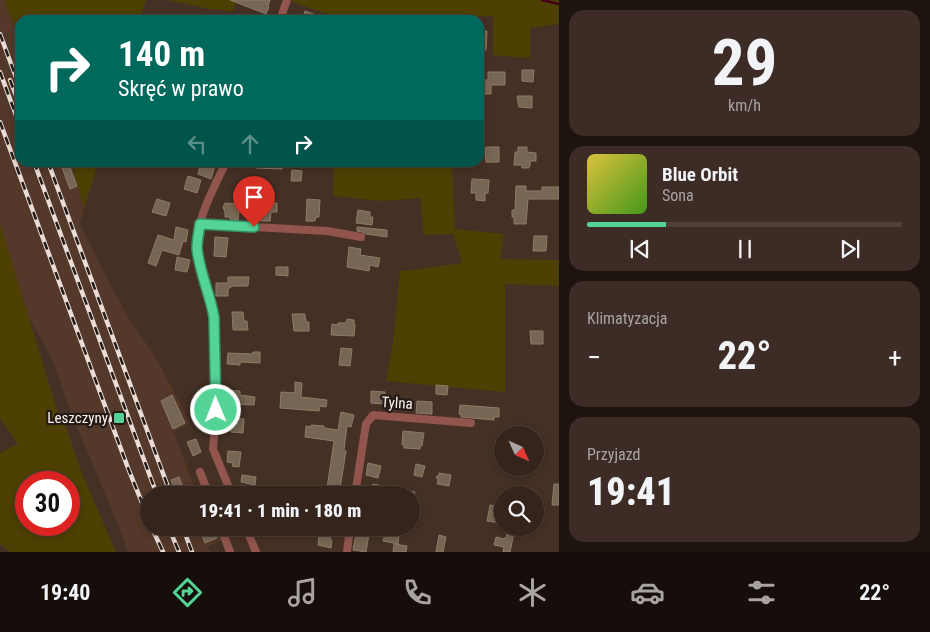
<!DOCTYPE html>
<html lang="pl">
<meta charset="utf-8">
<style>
:root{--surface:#34241c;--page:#3c2c25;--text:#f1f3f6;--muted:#a9a4a3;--line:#4e413b;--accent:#53d396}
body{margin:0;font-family:"Roboto Condensed",sans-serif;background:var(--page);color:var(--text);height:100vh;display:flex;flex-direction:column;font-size:19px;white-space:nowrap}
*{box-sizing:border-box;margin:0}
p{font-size:16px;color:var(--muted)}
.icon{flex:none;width:28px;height:28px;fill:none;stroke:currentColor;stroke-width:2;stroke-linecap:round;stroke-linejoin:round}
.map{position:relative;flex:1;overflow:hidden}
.details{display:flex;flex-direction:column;gap:10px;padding:10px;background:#1d140f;width:371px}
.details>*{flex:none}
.guide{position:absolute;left:15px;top:15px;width:469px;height:152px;border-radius:15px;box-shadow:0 2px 8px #0003,0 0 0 1px var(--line);background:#00695c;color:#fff;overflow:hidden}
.needle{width:32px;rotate:135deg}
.fabs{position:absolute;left:494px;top:426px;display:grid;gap:10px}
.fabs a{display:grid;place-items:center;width:50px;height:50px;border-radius:50%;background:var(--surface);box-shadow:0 2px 8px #0003,0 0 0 1px var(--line);font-size:25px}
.speed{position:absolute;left:15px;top:471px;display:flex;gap:10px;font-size:25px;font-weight:700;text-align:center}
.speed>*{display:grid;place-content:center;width:65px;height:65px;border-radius:50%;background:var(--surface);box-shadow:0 2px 8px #0003,0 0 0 1px var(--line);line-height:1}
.speed .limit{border:8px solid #d22;background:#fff;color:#111}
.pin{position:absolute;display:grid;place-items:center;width:42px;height:42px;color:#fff;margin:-51px -21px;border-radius:50% 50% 50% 0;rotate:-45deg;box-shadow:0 0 5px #0007}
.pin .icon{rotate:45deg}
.me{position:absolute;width:55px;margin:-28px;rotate:359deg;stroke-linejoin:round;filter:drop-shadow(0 0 4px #0008)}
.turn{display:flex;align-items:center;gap:18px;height:105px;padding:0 20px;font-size:22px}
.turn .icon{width:65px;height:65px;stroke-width:2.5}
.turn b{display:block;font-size:35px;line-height:42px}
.lanes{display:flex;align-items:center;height:48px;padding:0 20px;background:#0003;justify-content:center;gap:25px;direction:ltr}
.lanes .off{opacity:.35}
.big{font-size:38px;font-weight:800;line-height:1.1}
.details .widget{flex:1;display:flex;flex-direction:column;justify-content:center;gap:8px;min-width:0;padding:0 18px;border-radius:15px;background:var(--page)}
.details .dial{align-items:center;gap:0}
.dial b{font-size:65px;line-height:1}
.song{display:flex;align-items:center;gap:15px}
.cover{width:60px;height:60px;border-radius:8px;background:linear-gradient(135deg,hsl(50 70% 55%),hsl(100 70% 35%))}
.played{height:5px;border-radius:2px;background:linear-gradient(90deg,var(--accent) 25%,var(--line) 25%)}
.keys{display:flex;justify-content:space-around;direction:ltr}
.heat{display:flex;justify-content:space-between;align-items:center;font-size:28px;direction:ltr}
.trip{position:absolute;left:140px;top:486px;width:280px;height:50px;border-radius:25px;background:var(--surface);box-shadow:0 2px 8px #0003,0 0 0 1px var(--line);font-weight:800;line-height:50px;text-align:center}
.tab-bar{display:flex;height:80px;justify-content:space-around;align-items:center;background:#150e0b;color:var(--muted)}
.tab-bar .icon{width:35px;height:35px}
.tab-bar .selected{color:var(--accent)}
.tab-bar b{font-size:22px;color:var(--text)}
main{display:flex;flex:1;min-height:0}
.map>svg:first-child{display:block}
</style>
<main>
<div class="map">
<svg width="559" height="552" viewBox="0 0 559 552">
<rect width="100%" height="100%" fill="#453025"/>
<!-- built -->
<polygon fill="#543829" points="0,0 4,0 20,42 20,162 72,163 84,209 80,224 111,286 132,324 155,356 187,417 189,424 174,432 197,495 149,495 149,528 216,528 222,540 208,547 210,552 128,552 117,523 71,412 52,359 28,315 0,226"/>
<!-- green -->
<g fill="#4e4003" fill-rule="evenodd">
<polygon points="4,0 146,0 140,20 20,20 20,42"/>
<polygon points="167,0 237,0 233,11 210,9"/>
<polygon points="292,0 559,0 559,24 530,28 530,58 493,55 493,16 436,18 435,20 345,20 292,2"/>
<polygon points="72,163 98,163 84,209"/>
<polygon points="334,163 452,163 455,229 504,234 500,259 559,260 559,286 505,284 505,392 386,381 393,343 400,271 413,270 462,263 453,234 424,235 420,198 382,201 333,196"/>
<path d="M0,223L61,423L64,422L83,476L116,552H10L0,544V453L18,444L0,418ZM26,482H69V525H26Z"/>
</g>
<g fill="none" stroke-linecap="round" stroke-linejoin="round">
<!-- stream -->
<polyline stroke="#430019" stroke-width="2.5" points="542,0 559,4"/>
</g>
<!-- building -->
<g fill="#776653" stroke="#8d7c68">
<polygon points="230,0 270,0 268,6 269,7 266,14"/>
<polygon points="305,11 327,19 327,20 302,20"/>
<polygon points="479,31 487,31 486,50 479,50"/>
<polygon points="522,70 534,70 533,82 522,81"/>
<polygon points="488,72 505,72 505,85 491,85 491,94 479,94 479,80 488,80"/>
<polygon points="517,96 532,96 532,108 519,107"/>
<polygon points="486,147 499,147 499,162 486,162 485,153"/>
<polygon points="518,147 527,147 527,152 536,153 536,161 530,161 530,166 529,166 529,168 522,168 522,165 514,165 515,152 518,152"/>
<polygon points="60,162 68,162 77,186 70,189"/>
<polygon points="201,162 216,162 211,179 198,174"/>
<polygon points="256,162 282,162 282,169 256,168"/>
<polygon points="292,170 302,171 301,181 291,181"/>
<polygon points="188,176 201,180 197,193 184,189"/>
<polygon points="472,179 489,180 488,193 485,193 485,201 476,200 476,193 471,193"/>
<polygon points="516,186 526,186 526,191 542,191 542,187 559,187 559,199 528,199 526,224 514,224 514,217 512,217 512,210 515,210"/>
<polygon points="157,199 170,203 166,216 152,212"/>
<polygon points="307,199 320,200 319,217 316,217 315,221 306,221"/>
<polygon points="261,202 277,203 277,212 271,212 270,221 260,221"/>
<polygon points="225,203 240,204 238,220 230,219 230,217 225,217 225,212 223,207"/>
<polygon points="358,210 370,212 370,217 373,217 372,225 356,223"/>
<polygon points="176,227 188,230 186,242 183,241 179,255 162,250 156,266 148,263 158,235 174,240"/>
<polygon points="357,227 387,230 387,237 366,234 362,232 357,231"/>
<polygon points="534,236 547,236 546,251 533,251"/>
<polygon points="215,237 228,238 226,257 214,256"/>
<polygon points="349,247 361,249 360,255 380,258 378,267 370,265 369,271 347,267"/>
<polygon points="177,257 190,260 187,272 175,270"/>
<polygon points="276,267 288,267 288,276 276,275"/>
<polygon points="228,277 249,277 248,286 233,286 228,289 228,296 216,296 216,283 228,283"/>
<polygon points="232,312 243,312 244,321 247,321 248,330 233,330"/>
<polygon points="292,314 305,314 305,319 306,319 306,322 309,322 309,331 294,331"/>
<polygon points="347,319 354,320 354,324 355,324 354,336 331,335 332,324 338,325 338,323 346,323"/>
<polygon points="530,331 543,331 543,344 531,344"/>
<polygon points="341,348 352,349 350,366 339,365"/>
<polygon points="253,352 260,352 260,363 240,362 240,365 227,364 228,353 253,354"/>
<polygon points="295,382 302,383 301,397 327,400 326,407 320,406 319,411 280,408 281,392 295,393"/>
<polygon points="436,385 448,386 447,395 436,394"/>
<polygon points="227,390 240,391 240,395 255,397 254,405 227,404"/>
<polygon points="371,391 385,392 384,404 371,403"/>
<polygon points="172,395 185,423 173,429 161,401"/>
<polygon points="417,401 432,402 432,414 416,413"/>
<polygon points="460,405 499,408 499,417 494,417 494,420 461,417 461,414 459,414"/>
<polygon points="341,412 354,415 351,427 347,426 344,450 346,451 339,495 326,495 334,441 305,437 306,426 311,427 311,425 324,426 324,428 338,430"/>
<polygon points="232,418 244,419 243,433 231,432"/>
<polygon points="403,431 424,433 422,446 420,446 420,449 404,448 404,445 402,445"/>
<polygon points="196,439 201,452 193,456 187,442"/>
<polygon points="228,451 241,452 239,467 232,466 233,463 227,462"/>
<polygon points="368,463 381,466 378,478 366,475"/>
<polygon points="416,464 425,466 422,477 414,475"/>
<polygon points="439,473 451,475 449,486 437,484 438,480 436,477 439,475"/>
<polygon points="242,475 256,477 255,485 241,482"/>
<polygon points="179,477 186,495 177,495 171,480"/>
<polygon points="373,484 415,492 414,495 371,495"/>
<polygon points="554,484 559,484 559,505 552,505"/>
<polygon points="490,505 502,507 501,523 487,521"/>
<polygon points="199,528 213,528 217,538 205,543"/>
<polygon points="252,528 279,528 277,536 274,535 274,536 254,532"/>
<polygon points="320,528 332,528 330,540 332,540 331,548 318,545"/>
<polygon points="357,528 370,528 366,552 353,550"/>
<polygon points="508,528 515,528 510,552 503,552 504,547 494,545 496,537 504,539 504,538 506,538"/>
<polygon points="385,534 399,536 398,544 383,541"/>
<polygon points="439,535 446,537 443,552 436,552"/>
<polygon points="394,544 407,546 406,552 393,552"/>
</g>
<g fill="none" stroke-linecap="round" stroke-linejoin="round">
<!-- street -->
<g stroke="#92554d" stroke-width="8">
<polyline points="280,20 287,0"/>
<path d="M226,162C213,190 192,226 198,257C203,278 211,297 214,317L216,410L213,449L232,495"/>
<polyline points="200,224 327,231 361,237"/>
<polyline points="200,472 209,495"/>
<polyline points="355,495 366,424 373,415 471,423"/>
<polyline points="221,528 230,552"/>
<polyline points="246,528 256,552"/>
<polyline points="347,552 350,528"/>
</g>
<defs>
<g id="rail">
<polyline points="0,34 20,88"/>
<polyline points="0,72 20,126"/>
<polyline points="10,80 20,106"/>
<polyline points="0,122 128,468 149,520"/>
<polyline points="34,162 157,495"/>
<polyline points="48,162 171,495"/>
<polyline points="152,528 163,552"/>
<polyline points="169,528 179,552"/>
<polyline points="183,528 192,552"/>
</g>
</defs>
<!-- rail casing -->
<use href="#rail" stroke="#eaddd8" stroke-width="4.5"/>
<!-- rail -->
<use href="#rail" stroke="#241b16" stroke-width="2.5" stroke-dasharray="8" stroke-linecap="butt"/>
</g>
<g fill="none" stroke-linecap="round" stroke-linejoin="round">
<defs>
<path id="route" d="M216,410L214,317C210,294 199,271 197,248C197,240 199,232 200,224L254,227"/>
</defs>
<!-- route casing -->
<use href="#route" stroke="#368962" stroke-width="12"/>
<!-- route -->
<use href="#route" stroke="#53d396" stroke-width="9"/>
</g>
<!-- markers -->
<rect fill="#53d396" stroke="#241b16" stroke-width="2" x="113" y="412" width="12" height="12" rx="2.5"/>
<g text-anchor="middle" stroke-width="4.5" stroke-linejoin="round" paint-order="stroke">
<!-- street labels -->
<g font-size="15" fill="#fef2ed" stroke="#241b16">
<text transform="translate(397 403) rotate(4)" y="5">Tylna</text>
</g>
<!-- poi labels -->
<g font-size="15" fill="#fef2ed" stroke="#241b16" text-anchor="end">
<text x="108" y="423">Leszczyny</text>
</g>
</g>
</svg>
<div class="fabs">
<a><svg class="needle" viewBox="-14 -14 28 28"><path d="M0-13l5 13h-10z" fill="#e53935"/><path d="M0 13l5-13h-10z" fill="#a9a4a3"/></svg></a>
<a><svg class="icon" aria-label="search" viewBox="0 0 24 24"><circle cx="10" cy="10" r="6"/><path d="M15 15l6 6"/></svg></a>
</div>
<div class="speed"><div class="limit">30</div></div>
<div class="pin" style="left:254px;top:227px;background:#d93025"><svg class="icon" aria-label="arrive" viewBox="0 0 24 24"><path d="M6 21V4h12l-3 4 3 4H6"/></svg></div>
<svg class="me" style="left:216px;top:410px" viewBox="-20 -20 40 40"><circle r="17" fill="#53d396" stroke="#fff" stroke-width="3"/><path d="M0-11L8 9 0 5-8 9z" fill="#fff"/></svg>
<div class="trip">19:41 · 1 min · 180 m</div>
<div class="guide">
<div class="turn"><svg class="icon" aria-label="right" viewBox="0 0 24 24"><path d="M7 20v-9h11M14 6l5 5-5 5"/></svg><div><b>140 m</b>Skręć w prawo</div></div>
<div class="lanes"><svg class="icon off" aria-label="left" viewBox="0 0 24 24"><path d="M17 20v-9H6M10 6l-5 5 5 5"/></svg><svg class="icon off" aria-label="ahead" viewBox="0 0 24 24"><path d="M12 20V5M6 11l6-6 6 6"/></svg><svg class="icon" aria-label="right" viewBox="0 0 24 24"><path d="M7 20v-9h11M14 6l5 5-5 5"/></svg></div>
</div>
</div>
<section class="details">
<div class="widget dial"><b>29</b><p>km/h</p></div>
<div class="widget">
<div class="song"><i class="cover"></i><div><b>Blue Orbit</b><p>Sona</p></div></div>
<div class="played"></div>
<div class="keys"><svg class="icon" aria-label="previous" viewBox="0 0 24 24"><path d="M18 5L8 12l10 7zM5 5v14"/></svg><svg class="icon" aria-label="pause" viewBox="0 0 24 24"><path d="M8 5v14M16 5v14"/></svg><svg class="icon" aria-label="next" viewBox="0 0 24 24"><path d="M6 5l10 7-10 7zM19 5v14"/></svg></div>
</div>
<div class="widget"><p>Klimatyzacja</p>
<div class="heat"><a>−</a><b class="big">22°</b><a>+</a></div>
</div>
<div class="widget"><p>Przyjazd</p><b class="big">19:41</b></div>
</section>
</main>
<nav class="tab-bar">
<b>19:40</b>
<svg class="icon selected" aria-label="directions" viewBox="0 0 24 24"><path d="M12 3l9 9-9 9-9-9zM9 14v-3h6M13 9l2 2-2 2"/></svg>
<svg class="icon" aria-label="music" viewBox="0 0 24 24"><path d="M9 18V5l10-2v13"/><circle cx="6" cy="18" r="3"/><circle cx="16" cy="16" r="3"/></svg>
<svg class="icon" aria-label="phone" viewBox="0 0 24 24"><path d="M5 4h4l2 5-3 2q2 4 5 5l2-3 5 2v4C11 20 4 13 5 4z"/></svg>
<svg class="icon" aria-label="climate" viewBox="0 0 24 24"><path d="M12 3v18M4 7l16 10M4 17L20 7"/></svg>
<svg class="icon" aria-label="car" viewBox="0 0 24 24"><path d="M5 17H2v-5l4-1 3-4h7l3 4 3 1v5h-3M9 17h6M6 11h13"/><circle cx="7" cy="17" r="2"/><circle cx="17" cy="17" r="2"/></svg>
<svg class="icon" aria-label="filters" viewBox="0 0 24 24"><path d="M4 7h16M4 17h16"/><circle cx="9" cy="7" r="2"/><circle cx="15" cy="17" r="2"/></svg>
<b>22°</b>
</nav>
